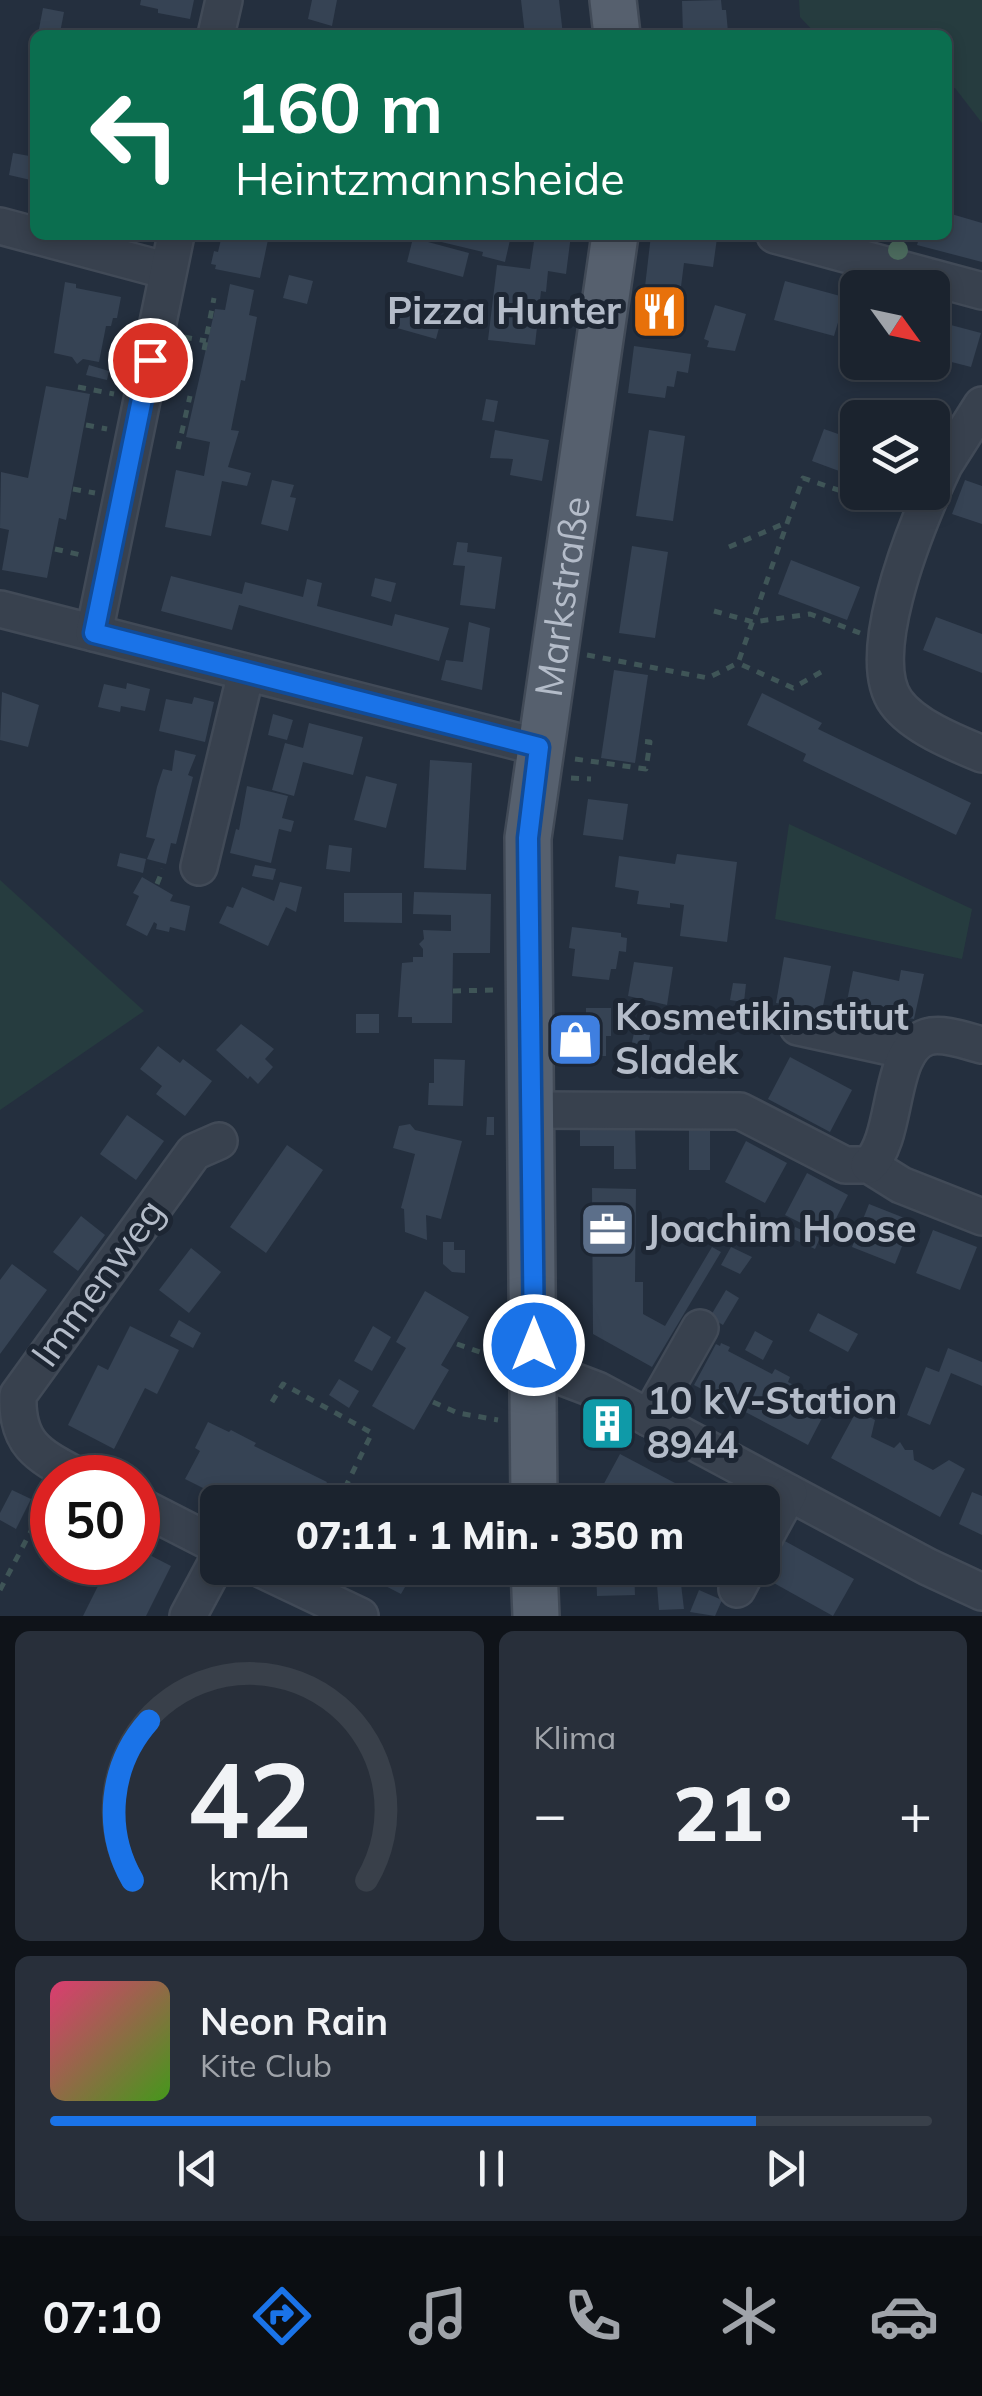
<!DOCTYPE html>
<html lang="de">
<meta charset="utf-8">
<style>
:root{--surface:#1b232e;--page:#282f3a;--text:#f1f3f6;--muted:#a0a4aa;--line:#39404a;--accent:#1a73e8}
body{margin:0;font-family:Mulish,sans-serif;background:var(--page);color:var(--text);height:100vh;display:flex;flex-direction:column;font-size:38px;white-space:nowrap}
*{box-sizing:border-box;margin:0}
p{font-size:32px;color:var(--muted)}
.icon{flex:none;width:55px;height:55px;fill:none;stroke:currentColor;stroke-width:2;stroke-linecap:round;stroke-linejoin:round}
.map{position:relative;height:1616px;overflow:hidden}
.drawer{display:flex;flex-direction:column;gap:15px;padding:15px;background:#0f1319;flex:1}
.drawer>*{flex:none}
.banner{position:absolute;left:30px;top:30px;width:922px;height:210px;border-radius:15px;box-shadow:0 5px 15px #0003,0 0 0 2px var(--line);background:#0b6e4f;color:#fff;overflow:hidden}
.needle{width:65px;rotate:123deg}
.fabs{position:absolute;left:840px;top:270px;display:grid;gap:20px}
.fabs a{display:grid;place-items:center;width:110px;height:110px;border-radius:15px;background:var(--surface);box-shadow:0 5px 15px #0003,0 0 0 2px var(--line);font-size:50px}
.speed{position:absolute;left:30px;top:1455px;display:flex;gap:20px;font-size:50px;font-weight:700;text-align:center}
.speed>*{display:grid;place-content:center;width:130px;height:130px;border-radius:50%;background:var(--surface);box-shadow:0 5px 15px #0003,0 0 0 2px var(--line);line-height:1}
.speed .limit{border:15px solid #d22;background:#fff;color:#111}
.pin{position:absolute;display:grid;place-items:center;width:85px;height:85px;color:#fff;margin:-42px;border:5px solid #fff;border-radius:50%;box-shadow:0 2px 10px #0007}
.me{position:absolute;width:110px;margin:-55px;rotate:0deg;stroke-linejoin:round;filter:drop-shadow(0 0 8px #0008)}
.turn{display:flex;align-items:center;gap:35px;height:210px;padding:0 40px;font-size:45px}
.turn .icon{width:130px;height:130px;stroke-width:2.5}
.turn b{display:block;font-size:70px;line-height:85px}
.big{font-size:75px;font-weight:800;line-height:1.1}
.drawer .card{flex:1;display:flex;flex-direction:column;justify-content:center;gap:15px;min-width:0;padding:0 35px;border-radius:15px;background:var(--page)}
.drawer .dial{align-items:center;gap:0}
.dial svg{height:260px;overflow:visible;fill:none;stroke:var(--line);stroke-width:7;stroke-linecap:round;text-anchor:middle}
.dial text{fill:var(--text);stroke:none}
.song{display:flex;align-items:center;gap:30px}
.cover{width:120px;height:120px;border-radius:15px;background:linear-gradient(135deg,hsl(340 70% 55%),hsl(100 70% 35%))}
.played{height:10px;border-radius:5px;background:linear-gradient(90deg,var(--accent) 80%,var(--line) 80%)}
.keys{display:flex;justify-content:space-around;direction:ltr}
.heat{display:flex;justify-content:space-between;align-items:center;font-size:55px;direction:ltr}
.drawer .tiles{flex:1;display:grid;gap:15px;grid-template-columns:1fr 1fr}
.card:last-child{grid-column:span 2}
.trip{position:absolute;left:200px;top:1485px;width:580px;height:100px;border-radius:15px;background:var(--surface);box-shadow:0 5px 15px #0003,0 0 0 2px var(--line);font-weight:800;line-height:100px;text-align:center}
.tabs{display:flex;height:160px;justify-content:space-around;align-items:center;background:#0b0e12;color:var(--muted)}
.tabs .icon{width:70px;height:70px}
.tabs .on{color:var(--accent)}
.tabs b{font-size:45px;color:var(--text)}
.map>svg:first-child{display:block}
</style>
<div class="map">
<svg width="982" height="1616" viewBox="0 0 982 1616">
<rect width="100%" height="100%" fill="#242f3e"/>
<!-- green -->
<g fill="#263c3f">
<polygon points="799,0 982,0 982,123 955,88 948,88 948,35 817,35 800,17"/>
<polygon points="789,824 972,909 962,959 775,919"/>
<polygon points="0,880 144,1011 0,1110"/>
</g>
<!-- building -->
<g fill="#364354">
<polygon points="141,0 194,0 190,19 158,13 158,9 140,5"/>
<polygon points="312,0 337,0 332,26 308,19"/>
<polygon points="521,0 559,0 563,35 525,35"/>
<polygon points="721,0 722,10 726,10 728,32 726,35 683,35 682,1"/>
<polygon points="43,8 64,12 60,33 39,29"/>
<polygon points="33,110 35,110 35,135 28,134"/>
<polygon points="13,153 35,157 35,181 9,175"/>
<polygon points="948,213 982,223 982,262 917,245 920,235 948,235"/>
<polygon points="222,235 269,235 260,278 215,269 216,265 211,264 214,251 218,252"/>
<polygon points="434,235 488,235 510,240 505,262 482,256 483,252 433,240"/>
<polygon points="535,235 571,235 566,274 548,271 546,292 541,291 535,345 488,340 497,265 530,269"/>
<polygon points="651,235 717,238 713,267 684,263 676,326 641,321"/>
<polygon points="413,238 469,253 463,277 407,262"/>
<polygon points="289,275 313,281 307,304 283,298"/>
<polygon points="785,281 855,300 849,321 839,319 834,336 774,320"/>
<polygon points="65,282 76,284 76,288 121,297 117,318 113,318 111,326 106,326 99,362 83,359 77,364 72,357 54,353"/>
<polygon points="230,284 254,290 249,315 257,317 245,381 241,380 231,430 239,431 228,467 251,473 247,486 222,481 211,536 165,527 176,470 204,476 210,442 186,437 215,309 225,310"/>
<polygon points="396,305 442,317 436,339 390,326"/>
<polygon points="715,305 746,314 735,351 707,347 709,341 704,339"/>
<polygon points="932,320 981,333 971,367 932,357"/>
<polygon points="634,346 691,354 688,373 677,371 674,387 667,386 665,398 628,393"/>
<polygon points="89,365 109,371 107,380 86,375"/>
<polygon points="46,386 90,394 66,520 59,518 47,578 2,570 9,530 0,528 1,472 28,478"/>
<polygon points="486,399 498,401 494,422 482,420"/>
<polygon points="824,429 858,441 858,478 812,461"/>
<polygon points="495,430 549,440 542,481 510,475 513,459 490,458"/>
<polygon points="649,430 685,436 673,521 636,516"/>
<polygon points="272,480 294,485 290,497 296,498 288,531 261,524"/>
<polygon points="965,480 982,486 982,524 952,514"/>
<polygon points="457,542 468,543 467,552 502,557 495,609 460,605 465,566 453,565"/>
<polygon points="632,546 668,552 655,638 619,633"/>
<polygon points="791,560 860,587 847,620 778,594"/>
<polygon points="171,576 242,594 245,582 303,597 307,579 322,583 317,606 392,626 395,614 449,628 439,661 239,605 232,630 161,611"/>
<polygon points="375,578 396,583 391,602 371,596"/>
<polygon points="936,617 982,634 982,673 923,650"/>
<polygon points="469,622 490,628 482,690 441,680 446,660 463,662"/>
<polygon points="614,670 648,675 635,763 601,758"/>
<polygon points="127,683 150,689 145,711 121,706 120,712 98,707 104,684 126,689"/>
<polygon points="2,692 39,705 28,747 0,740"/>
<polygon points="762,693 822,723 818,729 971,803 956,835 803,761 806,754 747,725"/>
<polygon points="194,697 214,702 205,742 159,731 166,699 192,704"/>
<polygon points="273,714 293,720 287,740 268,735"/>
<polygon points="309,723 363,737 353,775 303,762 294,796 272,790 285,743 303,748"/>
<polygon points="175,750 196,755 188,775 193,777 176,844 171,843 166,864 147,859 155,839 146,837 157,787 163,769 172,771"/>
<polygon points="430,760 472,763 466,870 424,868"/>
<polygon points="366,776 397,784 386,828 354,820"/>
<polygon points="247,786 288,796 282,818 294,821 291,832 279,829 271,863 230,853 236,829 239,830"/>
<polygon points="588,799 628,804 623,840 583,835"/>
<polygon points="329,845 352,848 350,872 326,869"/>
<polygon points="120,853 146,859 143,873 117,866"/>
<polygon points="677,854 737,862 727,942 680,936 684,905 670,903 670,908 637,904 639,891 615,887 619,856 675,864"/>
<polygon points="255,865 276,869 273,880 252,876"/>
<polygon points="142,877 173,895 170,901 190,906 185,931 170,927 169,932 156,929 157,924 154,922 147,936 126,925 139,896 133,893"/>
<polygon points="280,882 302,887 296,912 286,907 268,946 219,923 227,906 233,908 242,887 274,901"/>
<polygon points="414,892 491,894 490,953 453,953 452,1023 412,1023 412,1017 398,1017 402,963 413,962 413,957 423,957 423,949 419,944 424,939 423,930 451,931 451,915 413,914"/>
<polygon points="344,893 402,893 402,923 344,922"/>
<polygon points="572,927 621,933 621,937 627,938 626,952 619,951 616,969 611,969 609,980 572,976 575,949 569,948"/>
<polygon points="784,957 831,966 822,1011 776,1003"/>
<polygon points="634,962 673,967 667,1005 628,996"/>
<polygon points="901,970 924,974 914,1019 892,1015 889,1025 844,1016 853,971 899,981"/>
<polygon points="733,983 746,984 744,1002 730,1000"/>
<polygon points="586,1008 611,1008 611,1036 606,1036 606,1056 566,1057 565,1017 586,1016"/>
<rect x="356" y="1014" width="23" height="19"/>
<polygon points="241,1024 274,1049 265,1059 273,1067 258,1084 250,1076 248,1079 216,1050"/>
<polygon points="635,1028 651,1031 646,1052 651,1053 647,1070 627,1066"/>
<polygon points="158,1046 180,1063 183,1059 212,1081 185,1116 156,1094 162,1086 140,1069"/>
<polygon points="790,1057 852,1090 830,1132 768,1099"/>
<polygon points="434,1059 465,1060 463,1106 428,1105 429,1083 434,1083"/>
<polygon points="127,1115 164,1141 136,1180 100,1154"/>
<polygon points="487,1117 494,1117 494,1135 486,1135"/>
<polygon points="410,1124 415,1130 462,1141 441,1219 426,1215 427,1240 405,1232 404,1209 401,1208 415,1154 393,1148 399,1126"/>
<polygon points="635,1125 636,1169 614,1169 614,1146 580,1146 580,1126"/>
<rect x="689" y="1126" width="21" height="44"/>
<polygon points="746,1141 787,1163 765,1203 725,1182"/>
<polygon points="287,1145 323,1170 266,1253 230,1227"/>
<polygon points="807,1173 848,1195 827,1236 785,1215"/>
<polygon points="592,1188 636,1189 635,1282 643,1282 643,1314 665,1326 712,1247 721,1252 652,1367 593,1334"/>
<polygon points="869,1204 912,1221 895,1264 852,1247"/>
<polygon points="81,1216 105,1235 78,1271 53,1252"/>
<polygon points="795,1227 820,1238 815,1249 791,1238"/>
<polygon points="933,1230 977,1247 960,1290 916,1273"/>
<polygon points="443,1242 454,1242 454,1250 465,1250 465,1273 452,1272 443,1264"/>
<polygon points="731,1247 752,1257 740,1274 721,1265"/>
<polygon points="191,1248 221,1272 189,1313 159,1290"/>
<polygon points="12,1264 47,1290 0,1354 0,1280"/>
<polygon points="726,1290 739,1298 723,1325 710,1317"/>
<polygon points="425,1291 469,1317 441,1365 449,1370 414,1430 372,1406 406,1348 396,1342"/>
<polygon points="818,1313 858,1334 848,1352 809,1331"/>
<polygon points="179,1320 201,1333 193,1348 170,1336"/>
<polygon points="130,1326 179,1350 157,1394 145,1388 114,1449 68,1425 98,1365 108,1370"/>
<polygon points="373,1326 391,1337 372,1371 354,1361"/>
<polygon points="755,1331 773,1341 763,1360 745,1350"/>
<polygon points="721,1343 730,1347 728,1351 772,1374 775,1369 790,1377 788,1382 813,1395 815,1391 832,1399 808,1445 694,1385 716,1344 720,1346"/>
<polygon points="948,1348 982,1362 982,1386 951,1373 930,1425 907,1415 926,1367 939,1372"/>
<polygon points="339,1379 359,1391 349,1408 329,1395"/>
<polygon points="857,1410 875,1420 871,1437 894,1448 900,1442 905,1450 913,1450 914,1460 933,1470 949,1460 965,1469 940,1517 831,1458"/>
<polygon points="208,1422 229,1432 231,1430 256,1443 254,1446 327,1482 317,1502 231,1502 185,1479 200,1451 195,1448"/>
<polygon points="620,1454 694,1493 714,1502 641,1502 633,1498 633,1502 594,1502"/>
<polygon points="417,1486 449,1502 408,1502"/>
<polygon points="12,1490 31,1499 16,1529 0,1520 0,1513"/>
<polygon points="972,1492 982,1496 982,1535 959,1524"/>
<polygon points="783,1540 854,1579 833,1616 763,1577"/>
<polygon points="138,1549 171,1566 146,1616 83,1616 110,1562 138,1562"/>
<polygon points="66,1562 105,1562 97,1578"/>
<polygon points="373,1568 416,1568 401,1594 368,1577"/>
<polygon points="430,1568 454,1568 449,1577"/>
<polygon points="596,1568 634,1568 635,1595 597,1596"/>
<polygon points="681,1584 684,1609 659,1610 657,1585"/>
<polygon points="699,1590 722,1600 715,1616 690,1612"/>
</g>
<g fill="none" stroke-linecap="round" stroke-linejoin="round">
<defs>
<g id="minor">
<polyline points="216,35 224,0"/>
<polyline points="0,226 168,271"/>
<polyline points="775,235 982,291"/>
<polyline points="932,491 944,465 982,405"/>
<path d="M932,492C912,538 864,658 896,702C913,726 955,743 982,754"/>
<polyline points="0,609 539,747"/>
<polyline points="94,633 176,235"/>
<polyline points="199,867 246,673"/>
<polyline points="798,1027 894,1048 907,1055"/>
<polyline points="532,1110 740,1111 845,1165 869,1165 901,1185 982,1217"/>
<path d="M869,1165C899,1137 887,1050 927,1037C943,1032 966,1041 982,1045"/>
<polyline points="534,1366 597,1390 928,1567 982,1592"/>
<polyline points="649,1418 700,1328"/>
<path d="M81,1478C40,1456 16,1446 18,1395L194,1152L219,1141"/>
<polyline points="138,1505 218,1546"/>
<polyline points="762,1542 789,1493"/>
<polyline points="259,1568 360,1616"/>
<polyline points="737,1589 748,1568"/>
<polyline points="188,1616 218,1560"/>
</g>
<g id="major">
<polyline points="613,0 617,35"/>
<path id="s1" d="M534,1502L528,838L615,235"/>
<polyline points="534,1568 536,1616"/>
</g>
</defs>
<!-- minor casing -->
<use href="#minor" stroke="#414a57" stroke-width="40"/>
<!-- major casing -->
<use href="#major" stroke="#414a57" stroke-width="50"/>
<!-- path -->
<g stroke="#3f5557" stroke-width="5" stroke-dasharray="8 8" stroke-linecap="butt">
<polyline points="184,337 206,341"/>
<polyline points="204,350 214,298"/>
<polyline points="78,387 114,394"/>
<polyline points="86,425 107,429"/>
<polyline points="178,449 190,396"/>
<polyline points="73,489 95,493"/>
<polyline points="729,547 788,522"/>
<polyline points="55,549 81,555"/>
<polyline points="714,611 753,622 810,614 860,633"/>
<polyline points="587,655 708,678 738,663"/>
<polyline points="821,672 793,688 738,663 803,478 894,509"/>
<polyline points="575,759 646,769 650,742 639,741"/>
<polyline points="571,778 591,779"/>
<polyline points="157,884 163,869"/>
<polyline points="453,991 495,990"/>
<polyline points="457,1344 497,1358"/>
<polyline points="272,1402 283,1384 372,1433 338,1502"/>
<polyline points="433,1402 458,1413 498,1420"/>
<polyline points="0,1590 50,1495"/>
</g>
<!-- minor -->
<use href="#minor" stroke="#38414e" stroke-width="35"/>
<!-- major -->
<use href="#major" stroke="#56606e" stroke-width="45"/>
</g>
<!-- trees -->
<circle fill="#4b6a5d" cx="898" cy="250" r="10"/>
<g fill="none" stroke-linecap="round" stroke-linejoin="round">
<defs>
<polyline id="route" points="150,360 94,633 539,747 528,838 534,1345"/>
</defs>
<!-- route casing -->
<use href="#route" stroke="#114b97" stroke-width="25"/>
<!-- route -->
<use href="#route" stroke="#1a73e8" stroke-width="18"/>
</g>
<!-- icons -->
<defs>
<symbol id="restaurant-square" viewBox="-11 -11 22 22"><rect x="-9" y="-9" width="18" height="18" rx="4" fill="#e8710a" stroke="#1d2633"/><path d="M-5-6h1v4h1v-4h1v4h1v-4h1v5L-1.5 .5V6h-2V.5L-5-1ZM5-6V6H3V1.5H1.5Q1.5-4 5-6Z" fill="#fff"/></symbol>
<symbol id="shop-square" viewBox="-11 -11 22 22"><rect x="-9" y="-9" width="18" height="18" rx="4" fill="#3f7fe0" stroke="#1d2633"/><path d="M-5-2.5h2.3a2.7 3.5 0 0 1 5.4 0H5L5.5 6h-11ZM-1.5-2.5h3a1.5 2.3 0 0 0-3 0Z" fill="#fff"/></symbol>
<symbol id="office-square" viewBox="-11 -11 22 22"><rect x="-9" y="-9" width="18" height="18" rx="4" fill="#5c6f8a" stroke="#1d2633"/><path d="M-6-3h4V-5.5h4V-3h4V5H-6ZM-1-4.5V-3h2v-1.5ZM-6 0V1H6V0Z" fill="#fff"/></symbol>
<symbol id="building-square" viewBox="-11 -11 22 22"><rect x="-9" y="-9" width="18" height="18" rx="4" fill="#0f9aa8" stroke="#1d2633"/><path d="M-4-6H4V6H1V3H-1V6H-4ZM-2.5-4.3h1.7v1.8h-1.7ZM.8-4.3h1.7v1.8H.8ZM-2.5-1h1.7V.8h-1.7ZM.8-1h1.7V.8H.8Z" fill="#fff"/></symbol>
</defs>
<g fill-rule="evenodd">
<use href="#restaurant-square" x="628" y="280" width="63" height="63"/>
<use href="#shop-square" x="544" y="1008" width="63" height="63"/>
<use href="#office-square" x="576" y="1198" width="63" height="63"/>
<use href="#building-square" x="576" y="1392" width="63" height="63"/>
</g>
<g text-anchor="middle" stroke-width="10" stroke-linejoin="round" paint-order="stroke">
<!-- poi labels -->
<g font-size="38" font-weight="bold" fill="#b4bcc9" stroke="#1d2633" text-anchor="start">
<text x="621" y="324" text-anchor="end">Pizza Hunter</text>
<text x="615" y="1030">Kosmetikinstitut<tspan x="615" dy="44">Sladek</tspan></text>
<text x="646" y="1242">Joachim Hoose</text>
<text x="647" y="1414">10 kV-Station<tspan x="647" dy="44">8944</tspan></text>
</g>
<!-- street labels -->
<g font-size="38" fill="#b4bcc9" stroke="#1d2633">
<text dy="13" stroke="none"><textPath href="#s1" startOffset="908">Markstraße</textPath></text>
<text transform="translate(98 1283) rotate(-54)" y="13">Immenweg</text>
</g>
</g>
</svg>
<div class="fabs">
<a><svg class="needle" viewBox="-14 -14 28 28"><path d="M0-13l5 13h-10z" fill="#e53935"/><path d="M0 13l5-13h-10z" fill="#a0a4aa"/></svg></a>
<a><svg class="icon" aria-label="layers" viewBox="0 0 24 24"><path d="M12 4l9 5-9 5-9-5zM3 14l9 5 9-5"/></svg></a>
</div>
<div class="speed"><div class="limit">50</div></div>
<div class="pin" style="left:150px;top:360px;background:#d93025"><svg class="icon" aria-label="arrive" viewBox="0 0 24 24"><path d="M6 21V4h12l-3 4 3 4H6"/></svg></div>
<svg class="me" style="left:534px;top:1345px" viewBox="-20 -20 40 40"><circle r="17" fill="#1a73e8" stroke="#fff" stroke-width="3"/><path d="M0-11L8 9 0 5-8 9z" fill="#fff"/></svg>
<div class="trip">07:11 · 1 Min. · 350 m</div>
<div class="banner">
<div class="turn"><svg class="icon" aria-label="left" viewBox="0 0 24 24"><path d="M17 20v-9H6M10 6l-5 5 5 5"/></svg><div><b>160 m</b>Heintzmannsheide</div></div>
</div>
</div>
<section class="drawer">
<div class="tiles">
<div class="card dial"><svg viewBox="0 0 100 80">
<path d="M14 69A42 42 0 1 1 86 69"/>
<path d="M14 69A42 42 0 0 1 19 20" stroke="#1a73e8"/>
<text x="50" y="56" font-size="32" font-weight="700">42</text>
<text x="50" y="72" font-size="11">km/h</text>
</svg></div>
<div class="card"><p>Klima</p>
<div class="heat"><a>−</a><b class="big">21°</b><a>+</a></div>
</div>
<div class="card">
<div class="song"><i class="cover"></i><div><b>Neon Rain</b><p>Kite Club</p></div></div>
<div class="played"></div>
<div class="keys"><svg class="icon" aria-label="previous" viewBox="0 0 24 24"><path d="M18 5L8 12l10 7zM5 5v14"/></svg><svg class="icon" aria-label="pause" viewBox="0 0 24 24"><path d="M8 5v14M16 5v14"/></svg><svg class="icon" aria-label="next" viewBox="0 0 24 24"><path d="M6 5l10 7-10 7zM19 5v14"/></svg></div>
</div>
</div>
</section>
<nav class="tabs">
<b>07:10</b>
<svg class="icon on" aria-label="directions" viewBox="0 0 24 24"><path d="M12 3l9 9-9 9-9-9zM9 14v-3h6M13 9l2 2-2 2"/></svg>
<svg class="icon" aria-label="music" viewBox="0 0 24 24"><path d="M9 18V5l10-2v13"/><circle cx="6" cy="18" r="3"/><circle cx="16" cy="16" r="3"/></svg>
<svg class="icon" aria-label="phone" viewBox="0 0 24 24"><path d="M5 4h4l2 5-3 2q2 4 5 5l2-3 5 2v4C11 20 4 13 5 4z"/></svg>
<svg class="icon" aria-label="climate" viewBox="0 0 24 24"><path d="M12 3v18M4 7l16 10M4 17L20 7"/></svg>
<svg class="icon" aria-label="car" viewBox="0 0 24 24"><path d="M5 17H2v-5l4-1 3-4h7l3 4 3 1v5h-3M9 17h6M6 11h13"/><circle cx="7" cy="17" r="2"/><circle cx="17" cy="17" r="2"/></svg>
</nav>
